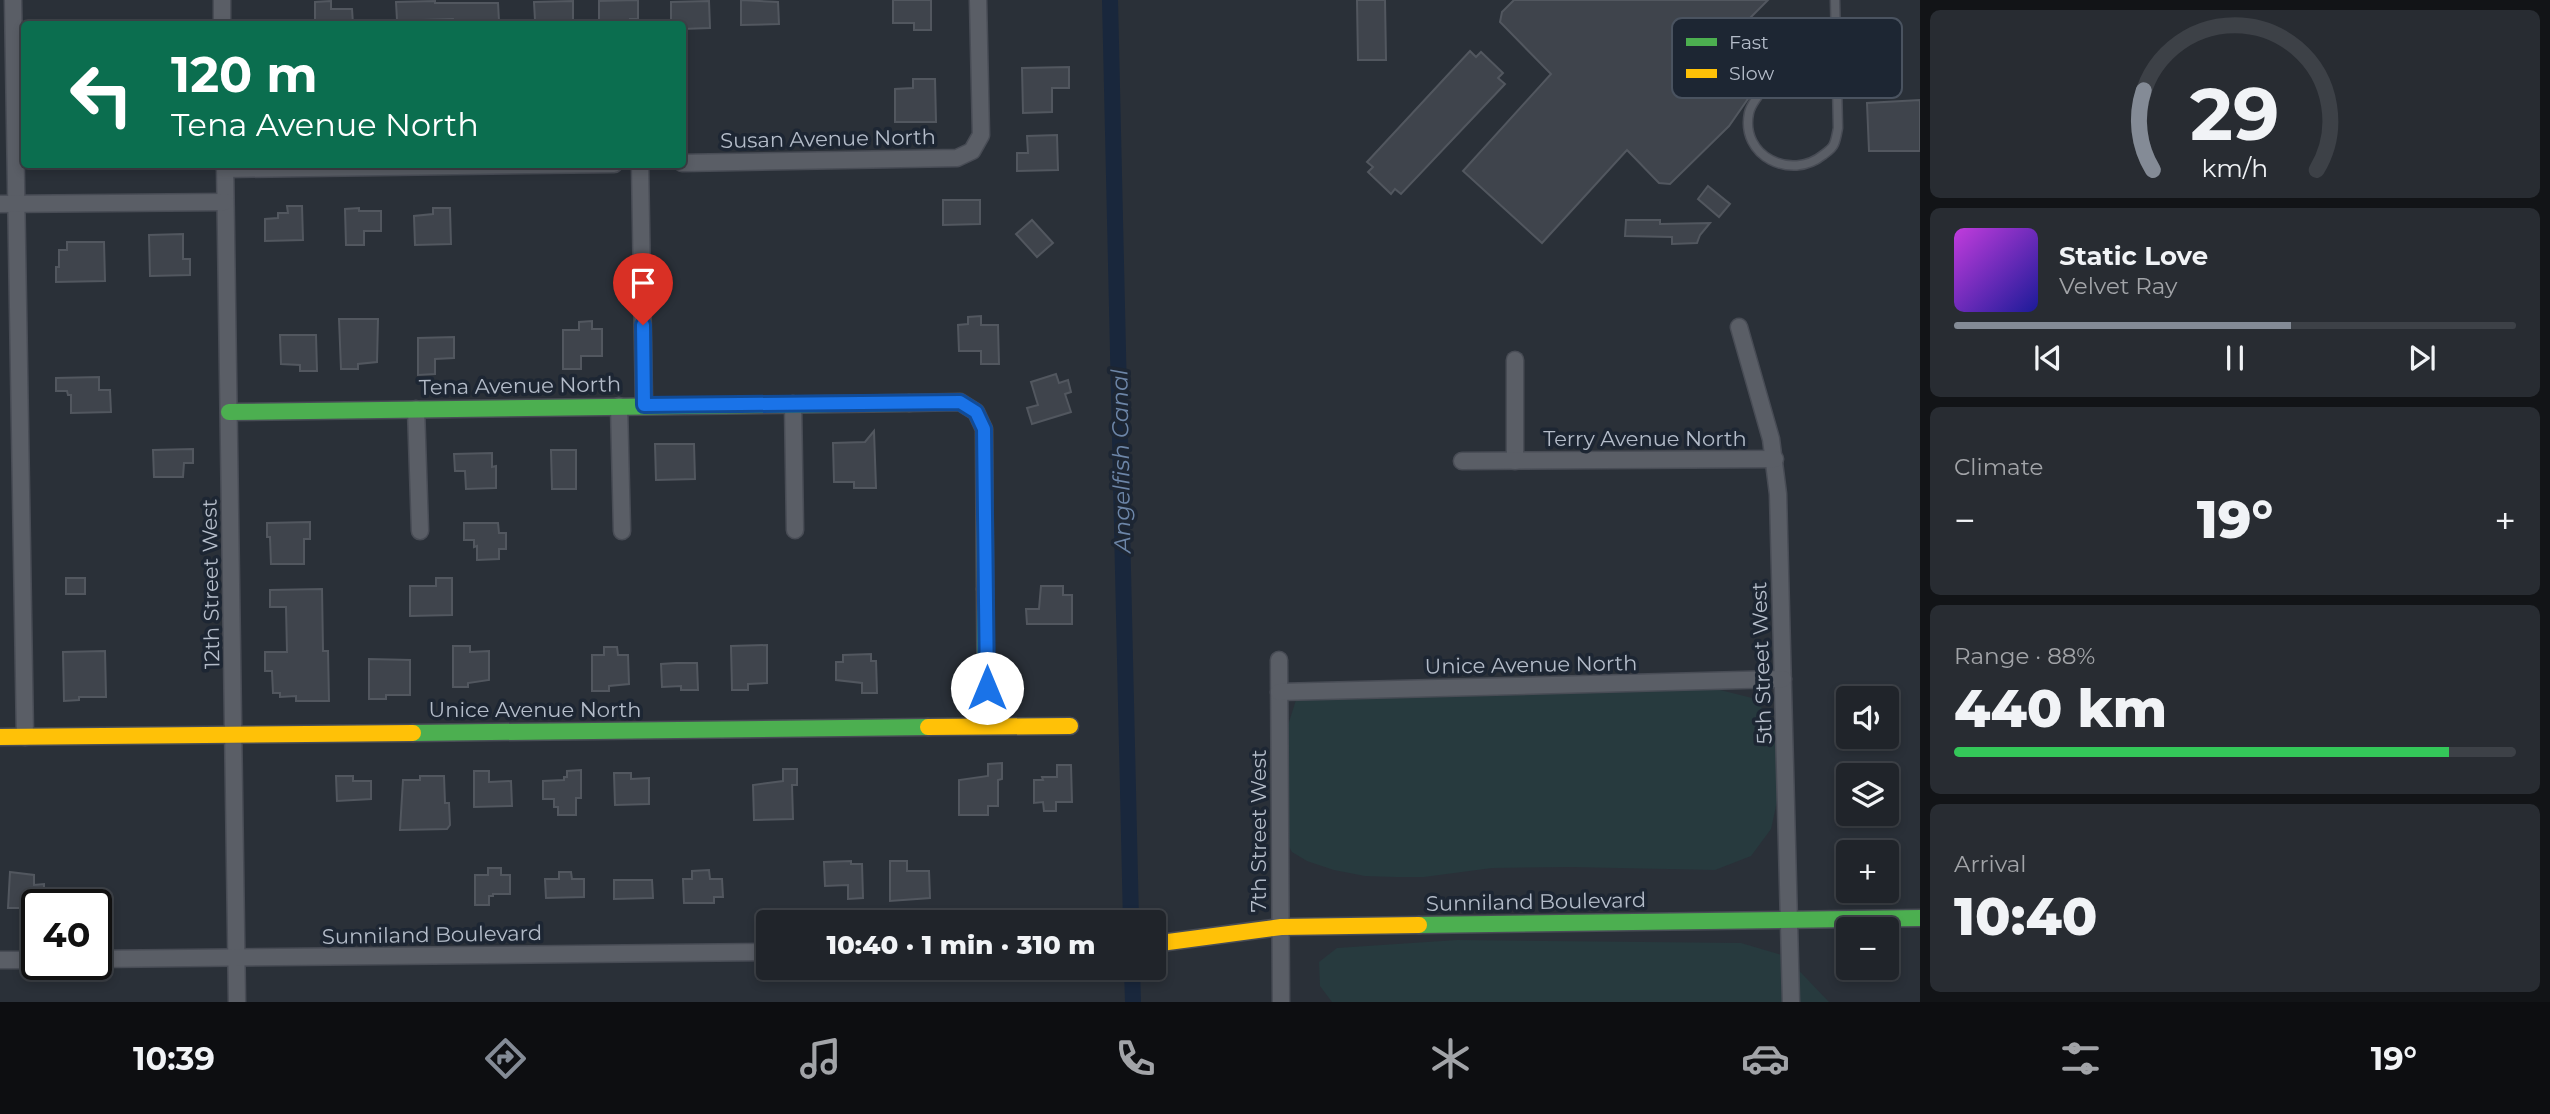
<!DOCTYPE html>
<meta charset="utf-8">
<style>
:root{--surface:#20242a;--page:#282c32;--text:#f1f3f6;--muted:#a2a4a8;--line:#3d4147;--accent:#848b96}
body{margin:0;font-family:Montserrat,sans-serif;background:var(--page);color:var(--text);height:100vh;display:flex;flex-direction:column;font-size:26px;white-space:nowrap}
*{box-sizing:border-box;margin:0}
p{font-size:23px;color:var(--muted)}
.icon{flex:none;width:38px;height:38px;fill:none;stroke:currentColor;stroke-width:2;stroke-linecap:round;stroke-linejoin:round}
.map{position:relative;flex:1;overflow:hidden}
.side{display:flex;flex-direction:column;gap:10px;padding:10px;background:#121417;width:630px}
.side>*{flex:none}
.top-card{position:absolute;left:21px;top:21px;width:665px;height:147px;border-radius:7px;box-shadow:0 4px 10px #0003,0 0 0 2px var(--line);background:#0b6e4f;color:#fff;overflow:hidden}
.buttons{position:absolute;left:1836px;top:686px;display:grid;gap:14px}
.buttons a{display:grid;place-items:center;width:63px;height:63px;border-radius:7px;background:var(--surface);box-shadow:0 4px 10px #0003,0 0 0 2px var(--line);font-size:35px}
.speed{position:absolute;left:21px;top:889px;display:flex;gap:14px;font-size:35px;font-weight:700;text-align:center}
.speed>*{display:grid;place-content:center;width:91px;height:91px;border-radius:50%;background:var(--surface);box-shadow:0 4px 10px #0003,0 0 0 2px var(--line);line-height:1}
.speed .limit{border:4px solid #111;border-radius:10px;background:#fff;color:#111}
.pin{position:absolute;display:grid;place-items:center;width:60px;height:60px;color:#fff;margin:-72px -30px;border-radius:50% 50% 50% 0;rotate:-45deg;box-shadow:0 0 7px #0007}
.pin .icon{rotate:45deg}
.me{position:absolute;width:77px;margin:-38px;rotate:0deg;stroke-linejoin:round;filter:drop-shadow(0 0 5px #0008)}
.turn{display:flex;align-items:center;gap:24px;height:147px;padding:0 35px;font-size:32px}
.turn .icon{width:91px;height:91px;stroke-width:2.5}
.turn b{display:block;font-size:49px;line-height:60px}
.big{font-size:52px;font-weight:800;line-height:1.1}
.side .tile{flex:1;display:flex;flex-direction:column;justify-content:center;gap:10px;min-width:0;padding:0 24px;border-radius:10px;background:var(--page)}
.side .dial{align-items:center;gap:0}
.dial svg{height:182px;overflow:visible;fill:none;stroke:var(--line);stroke-width:7;stroke-linecap:round;text-anchor:middle}
.dial text{fill:var(--text);stroke:none}
.song{display:flex;align-items:center;gap:21px}
.cover{width:84px;height:84px;border-radius:10px;background:linear-gradient(135deg,hsl(290 70% 55%),hsl(240 70% 35%))}
.played{height:7px;border-radius:4px;background:linear-gradient(90deg,var(--accent) 60%,var(--line) 60%)}
.keys{display:flex;justify-content:space-around;direction:ltr}
.heat{display:flex;justify-content:space-between;align-items:center;font-size:38px;direction:ltr}
.charge{height:10px;border-radius:5px;background:linear-gradient(90deg,#34c759 88%,var(--line) 0)}
.trip{position:absolute;left:756px;top:910px;width:410px;height:70px;border-radius:7px;background:var(--surface);box-shadow:0 4px 10px #0003,0 0 0 2px var(--line);font-weight:800;line-height:70px;text-align:center}
.menu{display:flex;height:112px;justify-content:space-around;align-items:center;background:#0d0e11;color:var(--muted)}
.menu .icon{width:49px;height:49px}
.menu .active{color:var(--accent)}
.menu b{font-size:32px;color:var(--text)}
main{display:flex;flex:1;min-height:0}
.map>svg:first-child{display:block}
</style>
<main>
<div class="map">
<svg width="1920" height="1002" viewBox="0 0 1920 1002">
<rect width="100%" height="100%" fill="#2a3038"/>
<!-- green -->
<g fill="#273a3e">
<polygon points="1712,688 1752,698 1767,713 1777,737 1780,788 1771,829 1751,856 1715,870 1572,867 1492,868 1424,877 1396,877 1365,876 1334,870 1307,861 1292,852 1284,837 1280,750 1296,700 1327,697"/>
<polygon points="1457,940 1741,943 1785,956 1829,1002 1332,1002 1320,986 1319,962 1337,948"/>
</g>
<g fill="none" stroke-linecap="round" stroke-linejoin="round">
<!-- canal -->
<g stroke="#19273c" stroke-width="16">
<polyline points="1110,0 1131,922"/>
<polyline points="1132,968 1133,1002"/>
</g>
</g>
<!-- building -->
<g fill="#3f444c" stroke="#52575f" stroke-width="2">
<polygon points="638,0 638,19 630,19 630,24 599,24 599,1"/>
<polygon points="741,0 778,2 779,24 741,25"/>
<polygon points="893,0 931,0 931,30 914,30 914,23 893,23"/>
<polygon points="1357,0 1385,0 1386,60 1358,60"/>
<polygon points="1514,0 1768,0 1750,18 1787,56 1757,86 1729,126 1670,184 1659,183 1627,150 1542,243 1463,171 1551,74 1500,22 1502,12"/>
<polygon points="331,1 331,9 352,9 353,24 315,24 315,2"/>
<polygon points="435,1 435,3 498,3 499,21 473,24 473,21 454,22 453,19 422,20 422,24 410,24 410,20 397,20 396,2"/>
<polygon points="573,1 573,20 535,20 534,2"/>
<polygon points="709,1 710,28 682,29 682,24 671,24 671,2"/>
<polygon points="1470,51 1476,57 1481,52 1503,73 1498,78 1505,84 1401,194 1395,189 1391,194 1368,172 1373,167 1367,162"/>
<polygon points="1069,67 1069,88 1052,88 1052,112 1023,113 1022,68"/>
<polygon points="913,79 935,79 936,122 895,122 895,89 913,88"/>
<polygon points="1920,100 1920,151 1869,151 1867,103"/>
<polygon points="1057,135 1058,170 1017,171 1017,153 1028,153 1027,136"/>
<polygon points="1708,186 1730,204 1719,217 1698,199"/>
<polygon points="943,200 980,200 980,224 943,225"/>
<polygon points="287,206 302,206 303,240 265,241 265,219 278,218 278,213 288,213"/>
<polygon points="359,208 359,211 381,211 381,231 364,231 364,245 346,245 345,209"/>
<polygon points="433,208 450,208 451,244 415,245 414,216 433,214"/>
<polygon points="1032,220 1053,243 1037,257 1016,234"/>
<polygon points="1626,220 1660,220 1660,224 1710,223 1700,235 1697,243 1672,244 1672,237 1625,236"/>
<polygon points="183,234 183,259 190,259 190,275 150,276 149,235"/>
<polygon points="67,242 104,242 105,281 56,282 56,267 59,267 59,250 67,250"/>
<polygon points="981,316 981,325 998,325 999,364 981,364 981,351 959,351 958,325 968,324 968,317"/>
<polygon points="339,319 378,319 377,362 358,364 358,369 341,369"/>
<polygon points="592,321 592,329 602,329 602,356 581,356 581,369 563,369 563,330 579,330 579,322"/>
<polygon points="280,335 316,335 317,371 300,371 300,365 281,364"/>
<polygon points="454,337 454,358 435,359 435,374 418,375 418,338"/>
<polygon points="1056,374 1059,383 1068,380 1071,392 1065,394 1071,412 1032,424 1027,408 1038,405 1031,382"/>
<polygon points="99,377 99,390 110,390 111,412 71,413 71,395 68,395 67,391 56,391 56,378"/>
<polygon points="874,431 876,488 854,488 854,482 834,482 833,443 865,442"/>
<polygon points="655,444 694,444 695,479 656,480"/>
<polygon points="193,449 193,463 184,463 183,477 154,477 153,450"/>
<polygon points="551,450 576,450 576,489 552,489"/>
<polygon points="492,453 492,467 496,466 496,488 466,489 465,471 455,471 454,454"/>
<polygon points="310,522 310,539 304,539 304,564 271,564 270,537 267,537 267,523"/>
<polygon points="464,523 498,523 499,533 506,533 506,549 499,549 499,559 477,560 477,546 474,547 474,540 464,540"/>
<rect x="66" y="578" width="19" height="16"/>
<polygon points="436,578 452,578 452,615 410,616 410,586 436,586"/>
<polygon points="1041,586 1063,586 1063,595 1072,595 1072,624 1027,624 1026,609 1039,609"/>
<polygon points="322,589 323,651 328,651 329,701 296,701 296,696 280,697 280,693 273,693 272,671 265,671 265,652 287,652 286,607 270,607 270,590"/>
<polygon points="767,645 767,683 748,684 748,690 732,690 731,646"/>
<polygon points="453,646 470,646 470,652 489,651 489,680 468,683 468,687 453,687"/>
<polygon points="604,647 617,647 618,655 628,655 629,684 609,686 609,691 592,691 592,655 604,655"/>
<polygon points="105,651 106,697 79,697 79,700 64,701 63,652"/>
<polygon points="871,654 871,661 876,661 877,693 862,693 862,683 836,680 836,662 843,662 843,655"/>
<polygon points="369,659 410,660 410,695 386,695 386,699 369,699"/>
<polygon points="676,663 697,663 698,690 681,690 681,686 662,687 661,664"/>
<polygon points="1002,763 1002,779 998,780 998,806 988,806 988,815 959,815 959,780 988,776 988,764"/>
<polygon points="1057,765 1071,765 1072,802 1056,802 1056,811 1044,811 1043,802 1034,803 1034,780 1043,780 1042,777 1057,777"/>
<polygon points="783,769 797,769 797,785 792,785 793,819 754,820 753,785 783,781"/>
<polygon points="581,770 581,798 576,798 576,815 558,815 558,807 554,807 554,799 543,799 543,781 564,780 564,777 567,777 567,771"/>
<polygon points="474,771 489,771 489,782 511,781 512,806 474,807"/>
<polygon points="614,773 631,773 631,779 649,778 649,804 615,805"/>
<polygon points="336,776 353,776 353,781 371,781 371,799 337,801"/>
<polygon points="420,776 444,776 445,803 449,803 450,825 447,829 400,830 403,780 420,780"/>
<polygon points="851,861 851,864 862,864 863,898 848,899 848,885 825,886 824,862"/>
<polygon points="890,861 907,861 907,871 929,871 930,898 890,901"/>
<polygon points="488,868 501,868 501,875 510,875 510,894 493,894 493,896 489,896 489,905 475,905 475,875 488,875"/>
<polygon points="709,870 710,879 722,879 723,897 714,897 714,903 684,903 683,879 692,879 692,871"/>
<polygon points="10,872 34,875 34,885 44,884 44,905 22,905 22,908 8,908"/>
<polygon points="559,872 571,872 572,879 584,879 584,897 546,898 545,879 559,879"/>
<polygon points="614,880 652,880 653,898 614,899"/>
</g>
<g fill="none" stroke-linecap="round" stroke-linejoin="round">
<defs>
<path id="lane" d="M1835,0L1838,128C1837,133 1836,140 1834,144C1832,149 1827,152 1823,155C1791,181 1740,156 1749,113C1752,98 1785,64 1797,56C1809,49 1823,43 1836,36"/>
<g id="street">
<polyline points="13,0 25,737"/>
<polyline points="222,0 222,24"/>
<polyline points="682,163 957,158 972,151 981,135 978,0"/>
<polyline points="225,164 237,1002"/>
<polyline points="640,164 644,405"/>
<polyline points="225,169 614,164"/>
<polyline points="0,204 225,202"/>
<polyline points="1739,327 1771,439 1778,494 1791,1002"/>
<polyline points="1515,360 1515,461"/>
<polyline points="793,404 795,530"/>
<polyline points="619,406 622,531"/>
<polyline points="416,409 420,531"/>
<polyline points="1462,461 1775,459"/>
<polyline points="1279,660 1281,1002"/>
<polyline points="1279,692 1783,679"/>
<polyline points="96,959 768,952"/>
<polyline points="0,960 37,960"/>
</g>
<g id="fast">
<polyline points="229,412 909,403"/>
<polyline points="985,589 986,726"/>
<polyline points="413,733 928,727"/>
<polyline points="1419,925 1920,918"/>
</g>
<g id="slow">
<polyline points="909,403 960,402 976,412 984,429 985,589"/>
<polyline points="928,727 1070,726"/>
<polyline points="0,737 413,733"/>
<polyline points="1153,944 1281,927 1419,925"/>
</g>
</defs>
<!-- lane casing -->
<use href="#lane" stroke="#484c55" stroke-width="11"/>
<!-- street casing -->
<use href="#street" stroke="#484c55" stroke-width="19"/>
<!-- fast casing -->
<use href="#fast" stroke="#484c55" stroke-width="19"/>
<!-- slow casing -->
<use href="#slow" stroke="#484c55" stroke-width="19"/>
<!-- lane -->
<use href="#lane" stroke="#5a5e66" stroke-width="8"/>
<!-- street -->
<use href="#street" stroke="#5a5e66" stroke-width="16"/>
<!-- fast -->
<use href="#fast" stroke="#4caf50" stroke-width="16"/>
<!-- slow -->
<use href="#slow" stroke="#ffc107" stroke-width="16"/>
</g>
<g fill="none" stroke-linecap="round" stroke-linejoin="round">
<defs>
<polyline id="route" points="643,325 644,405 960,402 976,412 984,429 987,688"/>
</defs>
<!-- route casing -->
<use href="#route" stroke="#114b97" stroke-width="18"/>
<!-- route -->
<use href="#route" stroke="#1a73e8" stroke-width="12"/>
</g>
<g text-anchor="middle" stroke-width="7" stroke-linejoin="round" paint-order="stroke">
<!-- street labels -->
<g font-size="21" fill="#b4bcc9" stroke="#1d2633">
<text transform="translate(828 139) rotate(-1)" y="7">Susan Avenue North</text>
<text transform="translate(520 386) rotate(-1)" y="7">Tena Avenue North</text>
<text x="1645" y="446">Terry Avenue North</text>
<text transform="translate(211 584) rotate(-91)" y="7">12th Street West</text>
<text transform="translate(1762 663) rotate(-92)" y="7">5th Street West</text>
<text transform="translate(1531 665) rotate(-1)" y="7">Unice Avenue North</text>
<text x="535" y="717">Unice Avenue North</text>
<text transform="translate(1259 831) rotate(-90)" y="7">7th Street West</text>
<text transform="translate(1536 902) rotate(-1)" y="7">Sunniland Boulevard</text>
<text transform="translate(432 935) rotate(-1)" y="7">Sunniland Boulevard</text>
</g>
<!-- water labels -->
<g font-size="23" font-style="italic" fill="#6d86a8" stroke="#1d2633">
<text transform="translate(1121 461) rotate(-91)" y="8">Angelfish Canal</text>
</g>
</g>
<!-- legend -->
<rect x="1672" y="18" width="230" height="80" rx="10" fill="#1d2633" stroke="#4a5360" stroke-width="2"/>
<rect x="1686" y="38" width="31" height="8" fill="#4caf50"/>
<rect x="1686" y="69" width="31" height="9" fill="#ffc107"/>
<g font-size="19" fill="#b4bcc9">
<text x="1729" y="49">Fast</text>
<text x="1729" y="80">Slow</text>
</g>
</svg>
<div class="buttons">
<a><svg class="icon" aria-label="sound" viewBox="0 0 24 24"><path d="M4 9h4l5-4v14l-5-4H4zM17 9q2 3 0 6"/></svg></a>
<a><svg class="icon" aria-label="layers" viewBox="0 0 24 24"><path d="M12 4l9 5-9 5-9-5zM3 14l9 5 9-5"/></svg></a>
<a>+</a>
<a>−</a>
</div>
<div class="speed"><div class="limit">40</div></div>
<div class="pin" style="left:643px;top:325px;background:#d93025"><svg class="icon" aria-label="arrive" viewBox="0 0 24 24"><path d="M6 21V4h12l-3 4 3 4H6"/></svg></div>
<svg class="me" style="left:987px;top:688px" viewBox="-20 -20 40 40"><circle r="19" fill="#fff"/><path d="M0-13L10 11 0 6-10 11z" fill="#1a73e8"/></svg>
<div class="trip">10:40 · 1 min · 310 m</div>
<div class="top-card">
<div class="turn"><svg class="icon" aria-label="left" viewBox="0 0 24 24"><path d="M17 20v-9H6M10 6l-5 5 5 5"/></svg><div><b>120 m</b>Tena Avenue North</div></div>
</div>
</div>
<section class="side">
<div class="tile dial"><svg viewBox="0 0 100 80">
<path d="M14 69A42 42 0 1 1 86 69"/>
<path d="M14 69A42 42 0 0 1 10 34" stroke="#848b96"/>
<text x="50" y="56" font-size="32" font-weight="700">29</text>
<text x="50" y="72" font-size="11">km/h</text>
</svg></div>
<div class="tile">
<div class="song"><i class="cover"></i><div><b>Static Love</b><p>Velvet Ray</p></div></div>
<div class="played"></div>
<div class="keys"><svg class="icon" aria-label="previous" viewBox="0 0 24 24"><path d="M18 5L8 12l10 7zM5 5v14"/></svg><svg class="icon" aria-label="pause" viewBox="0 0 24 24"><path d="M8 5v14M16 5v14"/></svg><svg class="icon" aria-label="next" viewBox="0 0 24 24"><path d="M6 5l10 7-10 7zM19 5v14"/></svg></div>
</div>
<div class="tile"><p>Climate</p>
<div class="heat"><a>−</a><b class="big">19°</b><a>+</a></div>
</div>
<div class="tile"><p>Range · 88%</p><b class="big">440 km</b><div class="charge"></div></div>
<div class="tile"><p>Arrival</p><b class="big">10:40</b></div>
</section>
</main>
<nav class="menu">
<b>10:39</b>
<svg class="icon active" aria-label="directions" viewBox="0 0 24 24"><path d="M12 3l9 9-9 9-9-9zM9 14v-3h6M13 9l2 2-2 2"/></svg>
<svg class="icon" aria-label="music" viewBox="0 0 24 24"><path d="M9 18V5l10-2v13"/><circle cx="6" cy="18" r="3"/><circle cx="16" cy="16" r="3"/></svg>
<svg class="icon" aria-label="phone" viewBox="0 0 24 24"><path d="M5 4h4l2 5-3 2q2 4 5 5l2-3 5 2v4C11 20 4 13 5 4z"/></svg>
<svg class="icon" aria-label="climate" viewBox="0 0 24 24"><path d="M12 3v18M4 7l16 10M4 17L20 7"/></svg>
<svg class="icon" aria-label="car" viewBox="0 0 24 24"><path d="M5 17H2v-5l4-1 3-4h7l3 4 3 1v5h-3M9 17h6M6 11h13"/><circle cx="7" cy="17" r="2"/><circle cx="17" cy="17" r="2"/></svg>
<svg class="icon" aria-label="filters" viewBox="0 0 24 24"><path d="M4 7h16M4 17h16"/><circle cx="9" cy="7" r="2"/><circle cx="15" cy="17" r="2"/></svg>
<b>19°</b>
</nav>
